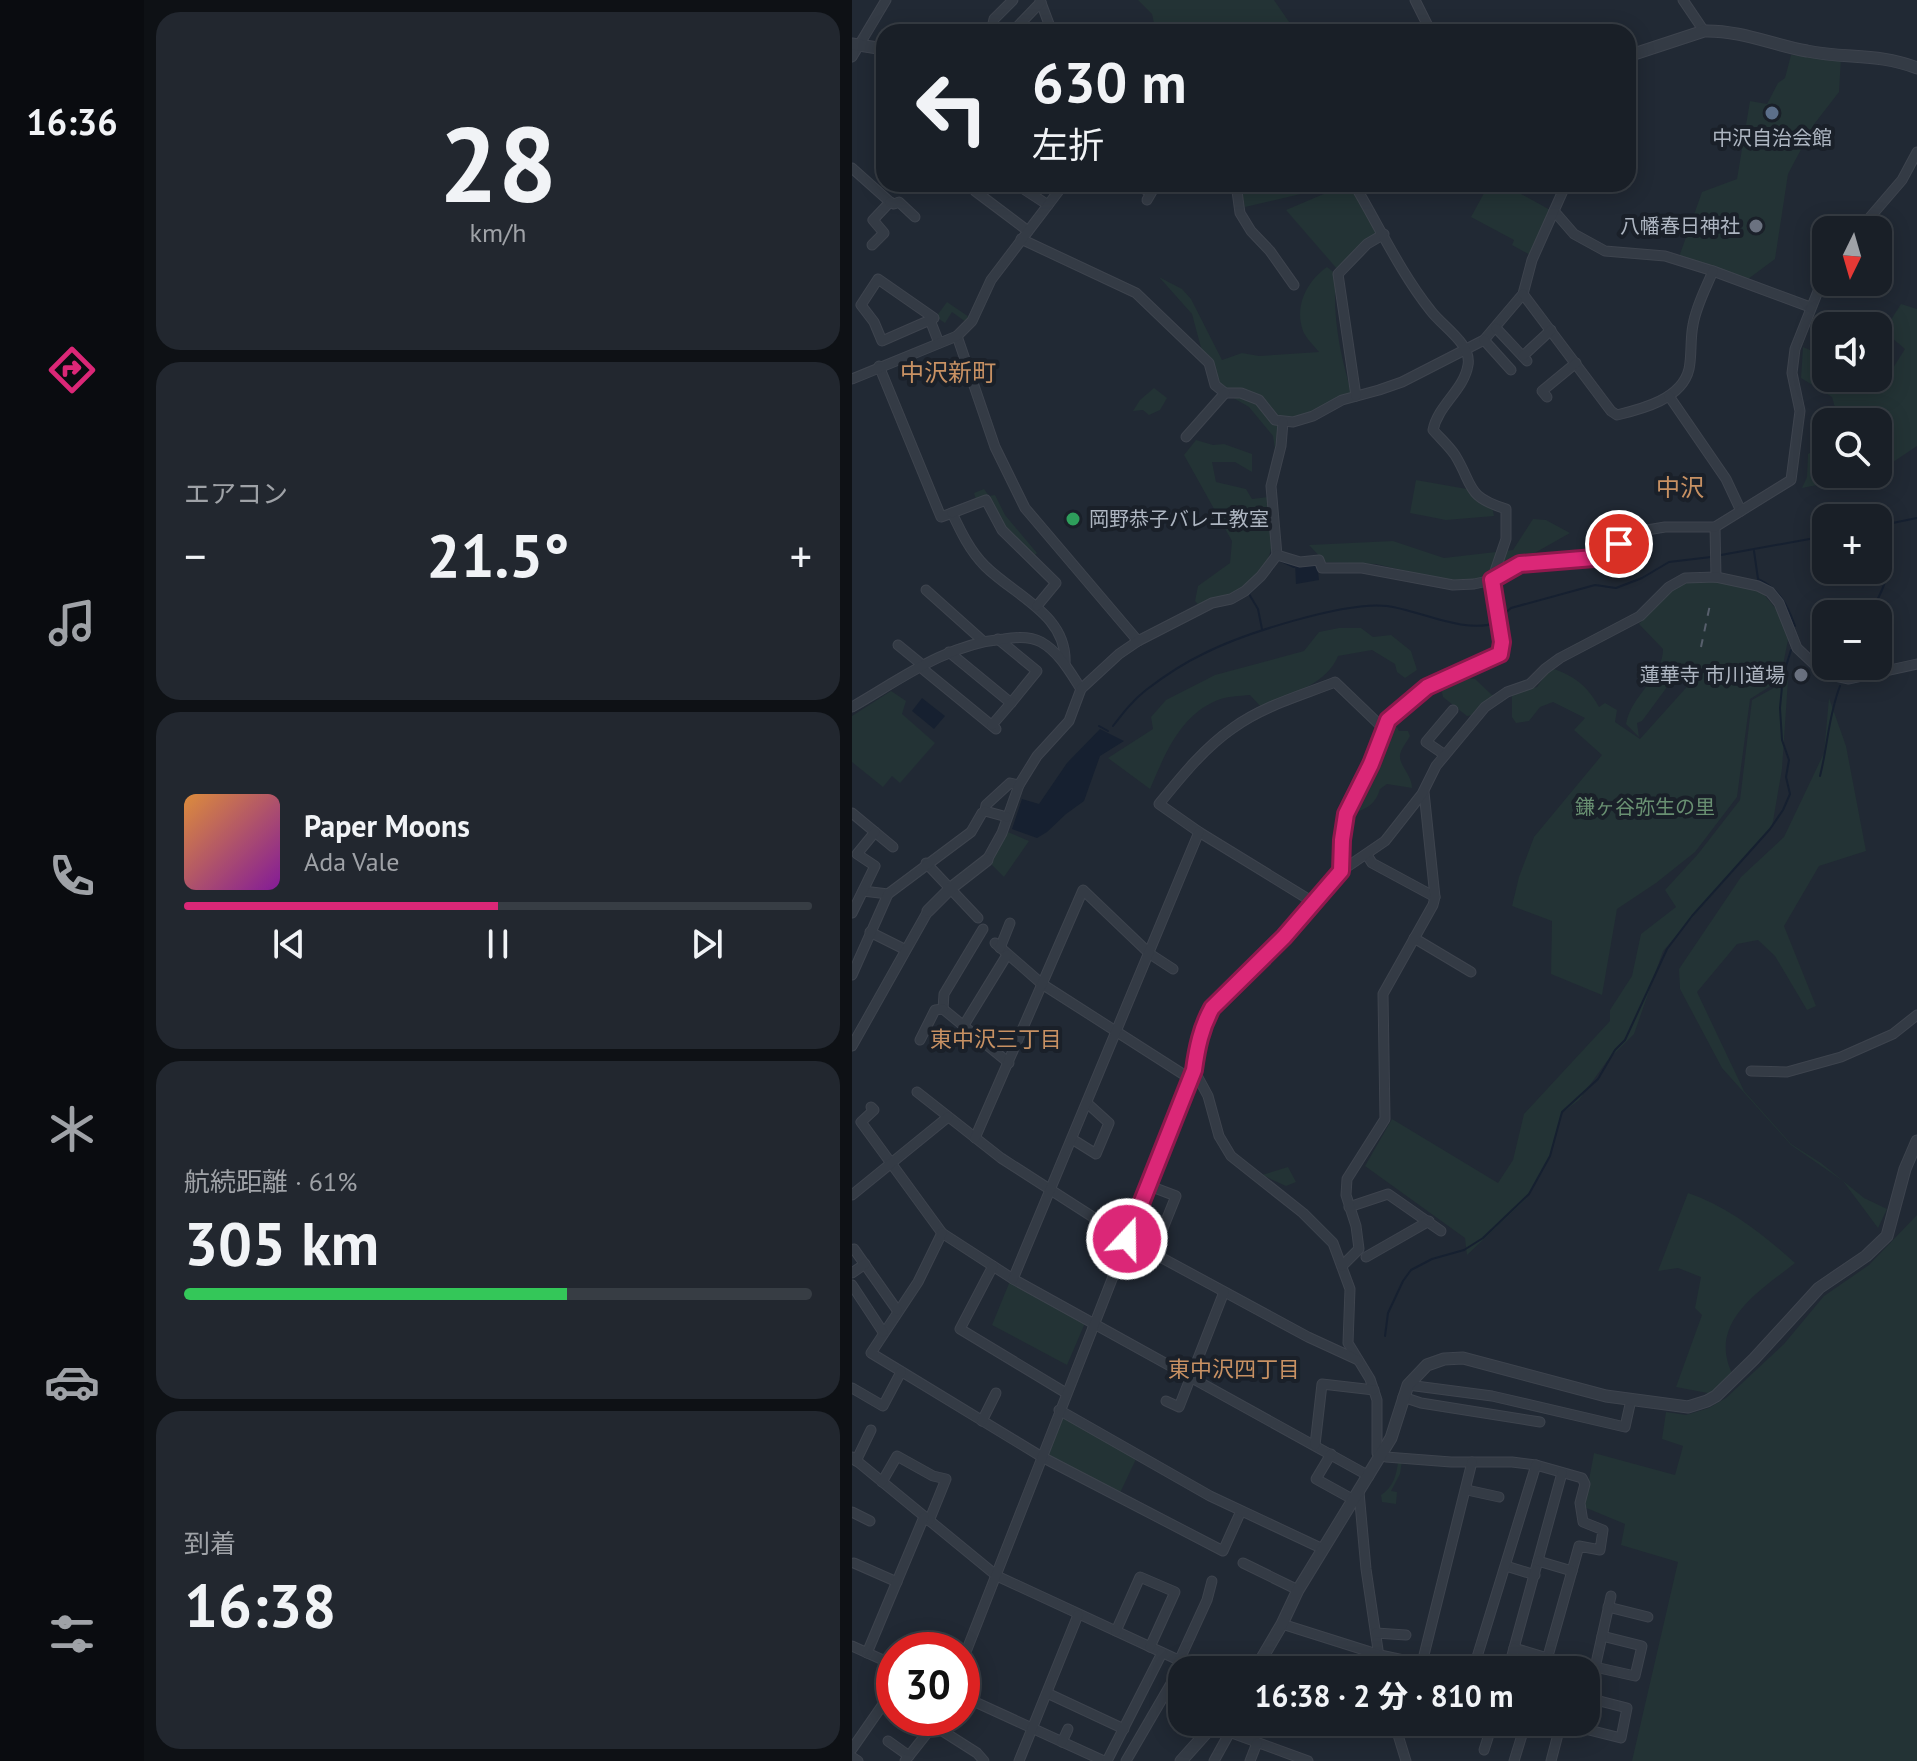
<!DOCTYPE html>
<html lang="ja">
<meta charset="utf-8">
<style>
:root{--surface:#191f27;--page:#22272f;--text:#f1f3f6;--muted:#9fa2a7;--line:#373d44;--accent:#db2777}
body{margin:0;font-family:"PT Sans","Noto Sans JP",sans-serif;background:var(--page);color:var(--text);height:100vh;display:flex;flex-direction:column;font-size:30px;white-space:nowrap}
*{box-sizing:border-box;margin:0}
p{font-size:26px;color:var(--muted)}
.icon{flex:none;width:44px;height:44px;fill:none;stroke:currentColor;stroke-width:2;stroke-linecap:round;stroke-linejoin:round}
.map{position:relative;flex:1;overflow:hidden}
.details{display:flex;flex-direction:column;gap:12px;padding:12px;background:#0e1115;width:708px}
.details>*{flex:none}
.hud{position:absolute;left:24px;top:24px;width:760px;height:168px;border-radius:24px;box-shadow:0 4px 20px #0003,0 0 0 2px var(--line);background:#191f27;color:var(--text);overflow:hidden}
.needle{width:52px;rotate:185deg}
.tools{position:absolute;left:960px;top:216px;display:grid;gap:16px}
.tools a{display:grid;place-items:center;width:80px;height:80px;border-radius:16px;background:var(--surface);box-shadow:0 4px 20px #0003,0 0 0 2px var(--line);font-size:40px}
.speed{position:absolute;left:24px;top:1632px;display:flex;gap:16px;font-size:40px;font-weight:700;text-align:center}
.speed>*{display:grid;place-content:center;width:104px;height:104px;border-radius:50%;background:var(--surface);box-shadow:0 4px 20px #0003,0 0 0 2px var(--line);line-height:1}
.speed .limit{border:12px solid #d22;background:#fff;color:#111}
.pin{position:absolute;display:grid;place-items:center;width:68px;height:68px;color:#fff;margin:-34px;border:4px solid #fff;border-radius:50%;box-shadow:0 2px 8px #0007}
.me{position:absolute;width:88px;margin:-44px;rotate:21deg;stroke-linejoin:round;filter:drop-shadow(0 0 6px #0008)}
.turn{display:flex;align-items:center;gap:28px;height:168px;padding:0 24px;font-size:36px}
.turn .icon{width:104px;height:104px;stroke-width:2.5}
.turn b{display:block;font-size:56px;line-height:68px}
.big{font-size:60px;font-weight:800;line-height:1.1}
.details .tile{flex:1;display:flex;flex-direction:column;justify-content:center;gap:12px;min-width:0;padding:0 28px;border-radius:24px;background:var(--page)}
.details .dial{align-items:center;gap:0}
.dial b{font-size:104px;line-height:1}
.song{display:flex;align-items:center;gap:24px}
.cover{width:96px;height:96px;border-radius:12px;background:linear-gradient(135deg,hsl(30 70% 55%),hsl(290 70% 35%))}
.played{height:8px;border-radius:4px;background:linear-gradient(90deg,var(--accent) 50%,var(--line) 50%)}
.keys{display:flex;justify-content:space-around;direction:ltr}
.heat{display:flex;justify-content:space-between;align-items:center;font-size:44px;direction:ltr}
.charge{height:12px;border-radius:6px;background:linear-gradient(90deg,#34c759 61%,var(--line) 0)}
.trip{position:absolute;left:316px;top:1656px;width:432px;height:80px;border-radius:24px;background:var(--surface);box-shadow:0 4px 20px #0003,0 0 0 2px var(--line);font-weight:800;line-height:80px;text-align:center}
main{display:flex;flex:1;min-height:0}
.menu{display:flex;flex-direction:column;width:144px;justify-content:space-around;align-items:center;background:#0a0c10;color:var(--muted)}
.menu .icon{width:56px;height:56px}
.menu .on{color:var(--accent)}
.menu b{font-size:36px;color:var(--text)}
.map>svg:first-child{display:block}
</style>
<main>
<nav class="menu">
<b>16:36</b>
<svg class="icon on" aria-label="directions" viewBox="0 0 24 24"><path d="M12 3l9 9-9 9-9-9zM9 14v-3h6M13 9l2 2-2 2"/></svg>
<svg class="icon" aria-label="music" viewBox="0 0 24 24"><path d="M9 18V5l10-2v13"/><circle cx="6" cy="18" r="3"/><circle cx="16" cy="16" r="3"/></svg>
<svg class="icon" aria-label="phone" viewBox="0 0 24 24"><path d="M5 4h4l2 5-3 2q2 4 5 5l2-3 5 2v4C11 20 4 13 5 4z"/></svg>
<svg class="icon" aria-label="climate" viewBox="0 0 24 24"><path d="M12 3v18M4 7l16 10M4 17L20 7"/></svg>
<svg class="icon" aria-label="car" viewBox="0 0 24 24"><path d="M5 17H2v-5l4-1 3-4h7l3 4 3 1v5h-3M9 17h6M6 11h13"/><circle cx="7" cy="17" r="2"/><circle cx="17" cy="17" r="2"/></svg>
<svg class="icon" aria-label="filters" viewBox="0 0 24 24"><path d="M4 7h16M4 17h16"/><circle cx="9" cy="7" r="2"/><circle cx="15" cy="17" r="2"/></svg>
</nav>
<section class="details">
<div class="tile dial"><b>28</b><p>km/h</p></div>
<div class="tile"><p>エアコン</p>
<div class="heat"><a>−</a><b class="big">21.5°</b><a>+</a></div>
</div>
<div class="tile">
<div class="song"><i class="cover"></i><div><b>Paper Moons</b><p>Ada Vale</p></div></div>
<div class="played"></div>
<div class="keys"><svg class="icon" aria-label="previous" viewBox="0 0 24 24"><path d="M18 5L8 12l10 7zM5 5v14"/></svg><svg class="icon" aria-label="pause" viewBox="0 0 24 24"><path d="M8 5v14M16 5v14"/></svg><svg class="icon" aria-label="next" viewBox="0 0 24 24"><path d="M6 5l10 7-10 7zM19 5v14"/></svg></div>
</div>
<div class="tile"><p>航続距離 · 61%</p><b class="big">305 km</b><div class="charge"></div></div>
<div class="tile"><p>到着</p><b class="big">16:38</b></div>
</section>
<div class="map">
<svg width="1065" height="1761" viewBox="0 0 1065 1761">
<rect width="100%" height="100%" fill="#212934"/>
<!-- green -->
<g fill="#233335">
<polygon points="286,0 422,0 444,32 304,32 300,14"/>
<polygon points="939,55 989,58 987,92 963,123 936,174 923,259 896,279 827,257 850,192 885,179 898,101 915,104 926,83 933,78"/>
<polygon points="388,184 451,184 453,193 393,207"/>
<polygon points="495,184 500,184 529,233 486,270 434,210"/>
<polygon points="637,184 651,184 700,211 680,256 660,245 662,240 619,217"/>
<path d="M475,267L484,274C480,315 488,355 500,394L454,415L432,420L424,456L421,436L397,407L359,385L340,314L307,277L330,289L339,299L370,360L390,353L407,356L467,352C462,346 454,338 451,331C442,306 455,281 475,267Z"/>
<polygon points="95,302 117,317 114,322 100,312 93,323 84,317"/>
<polygon points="1049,304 1065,309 1065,446 1026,472 1026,422 987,422 980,397 949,378 951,347 974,357 974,378 1018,378 1031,384 1053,349 1032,331"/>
<polygon points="302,388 315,398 308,410 297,415 291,410 281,411 288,400"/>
<path d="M344,440L361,445L372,444L400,454V472L383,462H360L364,482L394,489L400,499L416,497C418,512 421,528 420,542C419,572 378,608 351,610L343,601L346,586L378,563L380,541L332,455Z"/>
<polygon points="974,443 974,474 1021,474 950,488 955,477 956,454"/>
<polygon points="564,480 615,489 640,506 642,516 594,520 558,513"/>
<polygon points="132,489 137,496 143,495 153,515 185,553 183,555 153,530 135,497 124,500 122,493"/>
<polygon points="681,519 694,520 718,533 638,578 602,582 524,564 473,562 457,545 541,541 592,558 661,550"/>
<path d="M860,578L908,590L926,611L936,640L928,680L898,699L885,797L843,852L804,883L765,909L750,995L699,974L700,921L660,906L667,877L682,837L750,755L722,730L733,718L701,702L688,707L677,721L664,723L660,717V693L685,687L695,673L702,669C724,677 736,687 747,707L753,703L765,710L763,722L788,739L841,680L829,668L790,721L785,723L787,737L774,724C779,695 811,678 811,649L787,624L823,587L836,580Z"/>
<path d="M487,628H509L521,637L539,635L559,651L565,670L553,678L545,672L543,664L520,650L486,656C474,686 436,694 409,707L398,695C388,696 375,696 366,700C328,715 313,754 298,789L256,758L301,729L299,717L314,700L363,675L452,651L467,632Z"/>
<polygon points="608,677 623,679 641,696 622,715 615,716 591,697 588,684"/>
<polygon points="936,680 930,769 920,827 811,951 782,1034 755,1061 727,1100 710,1113 698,1157 675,1198 615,1255 613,1238 513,1166 540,1119 646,1183 661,1160 672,1114 758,1021 758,1010 780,976 789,934 824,907 813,890 846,854 888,800 900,700"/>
<polygon points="39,691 54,701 50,714 83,743 48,783 40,776 31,787 0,762 0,716"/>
<polygon points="977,698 994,746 1014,851 967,866 932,926 964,1006 955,1010 923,956 906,940 885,944 845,992 892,1091 939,1144 969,1163 1012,1198 1035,1209 1026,1228 991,1181 939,1145 870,1068 828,989 827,969 889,877 932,837 972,753"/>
<path d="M538,725L545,727L547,731H556L558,736C555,742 549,748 548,755C547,766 560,775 560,788L535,784L528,789C524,803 516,808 503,813L498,810L510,786L518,778V771Z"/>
<polygon points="156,832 177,841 152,877 138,863"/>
<polygon points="436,1167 444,1182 434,1186 410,1175"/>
<path d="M836,1193C877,1207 912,1235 943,1263C908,1291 854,1323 881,1375L861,1394L824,1387L850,1315L843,1308L849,1277L826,1268L806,1271Z"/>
<polygon points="1065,1215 1065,1761 780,1761 826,1562 769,1545 773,1524 732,1507 742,1453 823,1475 831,1446 810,1439 814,1412 834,1415 857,1408 874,1398 932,1344 972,1296 1017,1265"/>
<polygon points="158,1281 233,1323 215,1365 140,1325"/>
<polygon points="210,1415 285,1457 267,1495 195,1456"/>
<path d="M546,1461H550L548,1474L539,1491L545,1492L544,1504L530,1502L529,1495C541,1488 545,1474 546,1461Z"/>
</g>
<!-- water -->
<g fill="#162030">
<polygon points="465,562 467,580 444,584 443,563"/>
<polygon points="70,698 93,716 82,729 60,711"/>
<polygon points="248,729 272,741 248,756 232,801 214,814 195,832 185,838 160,829 170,799 187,804 215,763"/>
</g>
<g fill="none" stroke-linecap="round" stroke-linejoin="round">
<!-- stream -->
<g stroke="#162030" stroke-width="2">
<polyline points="1026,526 1065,518"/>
<path d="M902,551L906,579C928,590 935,604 943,626"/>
<polyline points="869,555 974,536"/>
<polyline points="427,560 442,567"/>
<path d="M1017,614C1040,578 1038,565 1033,525"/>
<polyline points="650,616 659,608 743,585 764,588 790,578 817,562 859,557"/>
<polyline points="410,629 406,609 397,594 421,568"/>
<polyline points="991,666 992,672"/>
<polyline points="247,726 256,731"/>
<path d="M261,726C271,713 281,700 294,690C311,677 332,663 351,654C390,634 493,601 535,606C566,610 613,634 643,623"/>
<path d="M968,776C976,745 976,717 988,686"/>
<polyline points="533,1336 536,1313 551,1281 559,1270 580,1259 612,1250 631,1238 677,1194 698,1156 710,1112 746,1079 763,1050 773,1040 815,949 840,916 918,829 931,810 938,794 934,777 937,760 930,740 928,708 931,676 939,650"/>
</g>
<defs>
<g id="minor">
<polyline points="188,0 200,32"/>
<polyline points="563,0 579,32"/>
<polyline points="831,0 852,31"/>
<polyline points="139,32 142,19 161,0"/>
<polyline points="160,32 189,2"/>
<polyline points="0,57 34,0"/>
<polyline points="0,168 38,202 21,220 32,233 20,245"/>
<polyline points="164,184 196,205"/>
<polyline points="284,184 299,193"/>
<polyline points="384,184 388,213 399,231 418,251 442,285"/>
<polyline points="123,191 176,231"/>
<polyline points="295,200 303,186"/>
<polyline points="38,202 42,204 47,202 63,217"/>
<polyline points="702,211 722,234 753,251 813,256 861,271 958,307"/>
<polyline points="1007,230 1050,180 1065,152"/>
<polyline points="169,239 284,293 357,363 363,385 373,393 389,393 407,400 423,420 441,422 461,416 490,400 527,390 550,382 632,340 671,294 680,260 714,184"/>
<path d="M671,294L759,411L765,415C790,409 830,399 837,369C840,355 838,339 841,325C844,306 854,288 861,271"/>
<polyline points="78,320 82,318 26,279 9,305 22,322 30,341 78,320 87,343"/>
<polyline points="644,328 675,361"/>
<polyline points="105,336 143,447 173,508 286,641"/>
<polyline points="632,340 659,370"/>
<polyline points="671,356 699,330"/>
<path d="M27,366L89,517L100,513C109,532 118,551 133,566C163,596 216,615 213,664"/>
<polyline points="0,379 105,336 120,321 139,280 212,184"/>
<polyline points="504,396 486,274 515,244 532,234"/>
<polyline points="817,396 874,479 889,511"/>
<polyline points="695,397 690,391 724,363"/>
<polyline points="334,437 373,393"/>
<polyline points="100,513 134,500 150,530 204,583 185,606"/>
<polyline points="863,527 864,577"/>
<polyline points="425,555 419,486 429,446 431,422"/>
<polyline points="74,590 131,641"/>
<polyline points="46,645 68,663 72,670 144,729"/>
<polyline points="97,652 159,703 185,671 146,639"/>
<path d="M0,707C49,679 94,644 152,639C164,637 178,636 189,642C207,652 218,672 229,689"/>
<polyline points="140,725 159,703"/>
<polyline points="593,755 574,742 601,710"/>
<polyline points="133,811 134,805 158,783 167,785"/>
<polyline points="0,813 41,847"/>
<polyline points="515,855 520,863 583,897"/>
<polyline points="135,860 150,833 167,785 185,756 217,721 229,689 267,654 286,641 360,603 379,599 393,591 409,576 425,555 448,562 467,560 470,568 510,568 601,585 622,584 640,580 668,564 742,558 795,530 813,527 863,527 939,480 948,411 940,373 943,349 974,271"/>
<polyline points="74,863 126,918"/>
<path d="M489,871L490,840L494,814L519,764L536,720L575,687L648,654L650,642L640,580L654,539V509C613,496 622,486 603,455C597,446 588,438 581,430C586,405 612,390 616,365C620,344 590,326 579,311C548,272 527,226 502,184"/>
<polyline points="11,891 36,894"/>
<path d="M461,902L347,832L307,804C329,777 352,748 381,728C411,706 448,696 483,682L531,728"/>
<polyline points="0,913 23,866 5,854 23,832"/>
<polyline points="18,932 52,949"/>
<polyline points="562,938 619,972"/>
<polyline points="143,943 190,984 337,1078"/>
<polyline points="148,948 158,923"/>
<polyline points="0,975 36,894 119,832 130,813 133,811 155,817"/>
<polyline points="91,1009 92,994 131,929"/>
<polyline points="91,1009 157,1063"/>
<polyline points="112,1025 155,955"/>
<polyline points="68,1040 83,1010 91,1009"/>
<polyline points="0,1046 76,911"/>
<polyline points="342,1070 356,1096 367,1136 379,1156 451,1213 481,1243 498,1289 496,1343 518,1379 525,1400 525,1453 534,1457 599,1462 660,1462 684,1465 730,1478 733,1484 728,1503 731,1522 751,1530 748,1550 727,1546 720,1571"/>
<polyline points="899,1071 935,1072 989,1057 1041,1034 1065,1015"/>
<polyline points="65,1092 149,1158 275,1239 456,1337 506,1360"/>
<polyline points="19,1107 22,1110 9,1122 90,1233 161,1279 517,1476"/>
<polyline points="123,1138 231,890 298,954 321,969"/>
<polyline points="220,1139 244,1154 257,1123 235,1103"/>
<polyline points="295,1185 324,1196 301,1253"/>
<polyline points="0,1195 96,1117"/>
<polyline points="497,1207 536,1194 589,1231"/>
<polyline points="90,1233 66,1282 19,1353 190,1457 371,1551 389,1511"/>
<polyline points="2,1249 45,1310"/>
<polyline points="514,1257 577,1221"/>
<polyline points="141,1266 108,1329 214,1393"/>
<polyline points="490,1266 507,1249 504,1226 494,1195 495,1179 533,1119 531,994 581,905 583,897 572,792"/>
<polyline points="0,1273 13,1264"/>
<polyline points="161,1279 347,832"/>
<polyline points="0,1285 31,1332"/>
<polyline points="556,1385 640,1396 773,1427 779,1400"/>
<polyline points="0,1388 31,1406 49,1372"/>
<polyline points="551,1397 569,1403 688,1422"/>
<polyline points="314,1401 327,1407 372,1292"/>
<polyline points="207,1410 358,1496 471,1549"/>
<polyline points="130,1421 144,1393"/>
<polyline points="463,1445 470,1384 522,1390"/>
<polyline points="479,1454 464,1479 502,1500"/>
<polyline points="0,1457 145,1576 348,1670"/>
<polyline points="4,1461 19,1430"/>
<polyline points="30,1482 45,1456 81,1476 94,1479 77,1521"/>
<polyline points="615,1490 647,1497"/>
<polyline points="507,1492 514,1569 529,1670"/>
<polyline points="0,1512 18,1521"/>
<polyline points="2,1563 45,1582"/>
<polyline points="391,1563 446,1590"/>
<polyline points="654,1566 683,1575"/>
<polyline points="756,1607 796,1617"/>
<polyline points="430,1624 528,1655 598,1670"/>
<polyline points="264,1631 288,1577 323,1592 298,1647"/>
<polyline points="524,1633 554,1635"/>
<polyline points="0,1646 42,1665"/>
<polyline points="662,1648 710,1473"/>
<polyline points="15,1653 72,1517"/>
<polyline points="327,1661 355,1600 360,1581"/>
<path d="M110,1662L342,1070C345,1048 349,1028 360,1008L432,937L489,871L533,841L570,794L584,766L633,707L655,692L678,684L693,669L708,658L788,616L817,587L833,578L864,577L906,586L918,592L927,603L945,648L962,664L983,676L997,679L1065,664"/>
<polyline points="570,1663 620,1462"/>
<polyline points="743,1667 783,1676 790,1646 750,1636"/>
<polyline points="621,1670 684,1465"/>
<polyline points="656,1670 662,1648 692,1657 696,1656 720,1571 686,1561"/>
<polyline points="688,1670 692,1657"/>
<polyline points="195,1693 272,1729"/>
<polyline points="110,1696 252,1761"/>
<polyline points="734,1708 759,1596"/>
<polyline points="70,1718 125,1753 132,1761"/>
<polyline points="528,1722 544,1728"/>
<polyline points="542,1722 554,1761"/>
<polyline points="575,1722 605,1728 604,1722"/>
<polyline points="361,1726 456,1761"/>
<polyline points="36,1741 57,1756"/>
<polyline points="210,1742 216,1729"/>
<polyline points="0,1749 34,1700 42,1704"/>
<polyline points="632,1750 641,1722"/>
<polyline points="0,1757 6,1761"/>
<polyline points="53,1761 87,1718"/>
<polyline points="167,1761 226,1615"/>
<polyline points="255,1761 310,1653"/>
<polyline points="274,1761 331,1663"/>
<polyline points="362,1761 378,1732"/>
<polyline points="398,1761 405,1743"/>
<polyline points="662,1761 674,1722"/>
<polyline points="699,1761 709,1723 769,1738 775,1708 736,1698"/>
</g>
<g id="tertiary">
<polyline points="0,44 32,49"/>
<path d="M776,56L852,31C888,30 921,45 955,51C994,59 1027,53 1065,68"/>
<polyline points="76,911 99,888 135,860"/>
<polyline points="403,1670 430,1624 446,1590 539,1438 556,1385 575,1365 592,1359 611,1358 754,1396 836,1407 855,1401 864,1396 902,1359 967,1288 1014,1256 1035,1236 1053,1169 1065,1141"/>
<polyline points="329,1761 364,1722"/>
</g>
</defs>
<!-- minor casing -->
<use href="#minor" stroke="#3e444e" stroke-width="11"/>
<!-- tertiary casing -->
<use href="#tertiary" stroke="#3e444e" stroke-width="13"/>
<!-- minor -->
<use href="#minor" stroke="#343b45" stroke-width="9"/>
<!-- tertiary -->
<use href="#tertiary" stroke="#343b45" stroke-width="11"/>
<!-- rail -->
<polyline stroke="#575f6c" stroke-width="2" stroke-dasharray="8 8" stroke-linecap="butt" points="849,647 859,600"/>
</g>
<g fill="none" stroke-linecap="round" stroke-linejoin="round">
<defs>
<path id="route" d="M275,1239L342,1070C345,1048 349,1028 360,1008L432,937L489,871L490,840L494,814L519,764L536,720L575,687L648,654L650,642L640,580L668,564L742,558L767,544"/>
</defs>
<!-- route casing -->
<use href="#route" stroke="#8e194d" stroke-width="20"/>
<!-- route -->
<use href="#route" stroke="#db2777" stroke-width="14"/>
</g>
<!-- markers -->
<circle fill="#5c6f8a" stroke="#1a2029" stroke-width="3" cx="920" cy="113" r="8"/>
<g fill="#6b7280" stroke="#1a2029" stroke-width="3">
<circle cx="904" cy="226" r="8"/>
<circle cx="949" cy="675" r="8"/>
</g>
<circle fill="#2e9e5b" stroke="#1a2029" stroke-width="3" cx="221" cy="519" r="8"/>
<g text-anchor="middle" stroke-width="8" stroke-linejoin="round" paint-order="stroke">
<!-- poi labels -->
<g font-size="20" fill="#aeb6c2" stroke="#1a2029" text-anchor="end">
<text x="920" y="145" text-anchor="middle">中沢自治会館</text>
<text x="888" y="233">八幡春日神社</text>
<text x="237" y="526" text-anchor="start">岡野恭子バレエ教室</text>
<text x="933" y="682">蓮華寺 市川道場</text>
</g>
<!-- park labels -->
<g font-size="20" fill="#699072" stroke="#1a2029">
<text x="793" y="814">鎌ヶ谷弥生の里</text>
</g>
<!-- neighbourhood labels -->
<g font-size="22" fill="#c89163" stroke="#1a2029">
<text x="144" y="1047">東中沢三丁目</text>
<text x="382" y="1377">東中沢四丁目</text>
</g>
<!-- quarter labels -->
<g font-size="24" fill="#c89163" stroke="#1a2029">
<text x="96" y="381">中沢新町</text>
<text x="828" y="496">中沢</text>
</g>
</g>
</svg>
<div class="tools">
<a><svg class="needle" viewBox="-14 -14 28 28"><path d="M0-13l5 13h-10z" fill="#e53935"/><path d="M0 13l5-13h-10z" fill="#9fa2a7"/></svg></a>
<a><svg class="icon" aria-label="sound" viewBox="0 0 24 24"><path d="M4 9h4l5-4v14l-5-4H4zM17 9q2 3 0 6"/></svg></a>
<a><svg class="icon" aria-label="search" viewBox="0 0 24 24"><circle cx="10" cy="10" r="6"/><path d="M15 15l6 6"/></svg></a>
<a>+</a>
<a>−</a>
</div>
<div class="speed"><div class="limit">30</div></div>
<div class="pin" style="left:767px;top:544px;background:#d93025"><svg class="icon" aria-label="arrive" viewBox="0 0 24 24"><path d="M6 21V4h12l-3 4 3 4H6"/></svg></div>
<svg class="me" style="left:275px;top:1239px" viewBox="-20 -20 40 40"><circle r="17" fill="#db2777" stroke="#fff" stroke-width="3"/><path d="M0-11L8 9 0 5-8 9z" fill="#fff"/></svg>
<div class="trip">16:38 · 2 分 · 810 m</div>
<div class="hud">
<div class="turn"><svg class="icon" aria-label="left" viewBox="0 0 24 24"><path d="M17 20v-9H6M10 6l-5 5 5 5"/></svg><div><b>630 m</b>左折</div></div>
</div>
</div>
</main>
